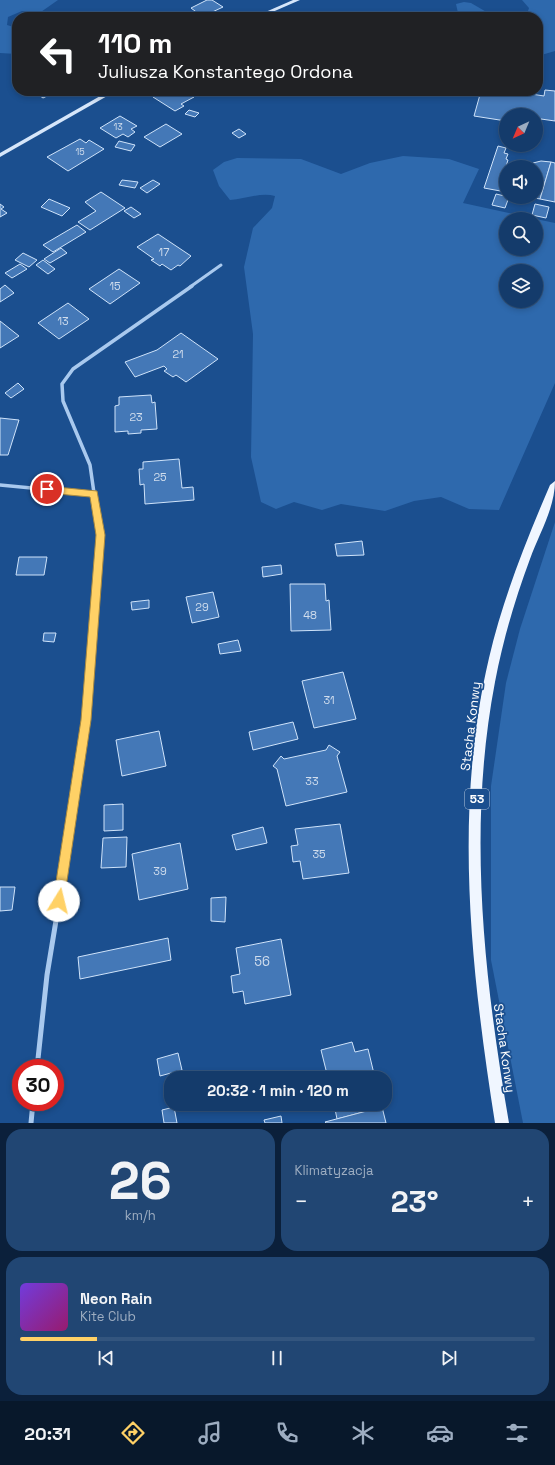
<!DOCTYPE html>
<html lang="pl">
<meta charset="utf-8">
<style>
:root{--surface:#143b6b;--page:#214673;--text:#f1f3f6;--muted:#9dadc1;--line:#33557e;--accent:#ffd166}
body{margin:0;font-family:"Space Grotesk",sans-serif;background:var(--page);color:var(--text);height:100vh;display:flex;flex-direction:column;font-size:15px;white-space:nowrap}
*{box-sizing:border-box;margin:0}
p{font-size:13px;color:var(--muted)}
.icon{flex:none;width:22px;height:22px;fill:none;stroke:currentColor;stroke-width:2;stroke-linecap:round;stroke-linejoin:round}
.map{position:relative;height:1123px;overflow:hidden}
.details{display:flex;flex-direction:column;gap:6px;padding:6px;background:#0b203b;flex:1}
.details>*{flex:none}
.top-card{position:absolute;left:12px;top:12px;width:531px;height:84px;border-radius:16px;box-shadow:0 2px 6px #0003,0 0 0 1px var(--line);background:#202124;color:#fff;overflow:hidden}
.needle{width:26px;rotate:224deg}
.buttons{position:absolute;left:499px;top:108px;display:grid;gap:8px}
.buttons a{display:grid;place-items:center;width:44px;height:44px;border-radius:50%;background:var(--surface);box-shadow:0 2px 6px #0003,0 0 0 1px var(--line);font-size:20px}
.speed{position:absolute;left:12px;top:1059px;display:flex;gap:8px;font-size:20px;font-weight:700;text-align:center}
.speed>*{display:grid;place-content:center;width:52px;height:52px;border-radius:50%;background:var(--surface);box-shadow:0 2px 6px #0003,0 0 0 1px var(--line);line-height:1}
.speed .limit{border:6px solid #d22;background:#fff;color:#111}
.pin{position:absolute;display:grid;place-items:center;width:34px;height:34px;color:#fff;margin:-17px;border:2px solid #fff;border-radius:50%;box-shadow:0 1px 4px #0007}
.me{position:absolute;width:44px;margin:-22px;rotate:9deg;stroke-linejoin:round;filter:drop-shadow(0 0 3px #0008)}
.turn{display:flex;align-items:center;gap:14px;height:84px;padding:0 20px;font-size:18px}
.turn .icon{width:52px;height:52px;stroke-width:2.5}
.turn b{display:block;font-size:28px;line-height:34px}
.big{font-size:30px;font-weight:700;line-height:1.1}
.details .widget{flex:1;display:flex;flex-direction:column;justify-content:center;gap:6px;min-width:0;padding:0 14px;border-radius:16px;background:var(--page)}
.details .dial{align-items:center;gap:0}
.dial b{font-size:52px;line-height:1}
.song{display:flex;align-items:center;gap:12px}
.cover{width:48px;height:48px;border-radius:6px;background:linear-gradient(135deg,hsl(260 70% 55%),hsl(320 70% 35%))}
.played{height:4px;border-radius:2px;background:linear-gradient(90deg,var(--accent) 15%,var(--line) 15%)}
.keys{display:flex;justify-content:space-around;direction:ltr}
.heat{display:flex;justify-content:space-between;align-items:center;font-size:22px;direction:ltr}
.details .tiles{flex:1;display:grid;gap:6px;grid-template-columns:1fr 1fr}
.widget:last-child{grid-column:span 2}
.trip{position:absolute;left:164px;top:1071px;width:228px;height:40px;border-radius:16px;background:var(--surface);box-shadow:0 2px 6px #0003,0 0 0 1px var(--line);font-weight:700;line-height:40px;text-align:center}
.dock{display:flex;height:64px;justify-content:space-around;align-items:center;background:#08182b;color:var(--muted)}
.dock .icon{width:28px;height:28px}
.dock .selected{color:var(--accent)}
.dock b{font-size:18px;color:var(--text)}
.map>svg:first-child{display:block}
</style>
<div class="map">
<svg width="555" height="1123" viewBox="0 0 555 1123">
<rect width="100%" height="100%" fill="#1b4f8f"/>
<!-- green -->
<g fill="#2e69ad" fill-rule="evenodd">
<polygon points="0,0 58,0 38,14 22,11 8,17 7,25 17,28 17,54 0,53"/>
<polygon points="522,0 555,0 555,51 538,56 538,17 526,17 529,8"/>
<polygon points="464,2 471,3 495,17 465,17 458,13 456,4"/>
<path d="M403,156L449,159L479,169L463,203L536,219H506V249H536V219L555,223V383L499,510L469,509L441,497L414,501L385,511L341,504L322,510L294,502L276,509L261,502L251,457L253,334L244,267L253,228L272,208L275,196C261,192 245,199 230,200L219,186L213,170L224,162L237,158L301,159L341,174L370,163ZM506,271H536V301H506Z"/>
<polygon points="555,522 555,1123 523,1123 491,960 491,786 506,683 520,629"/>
</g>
<!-- building -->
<g fill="#4478b7" stroke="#cfe3fa">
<polygon points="207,0 212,0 223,7 208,14 204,12 199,14 191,8"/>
<polygon points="545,90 555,91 555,121 541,119 539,126 536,126 536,115 506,115 506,121 474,116 481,91 512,91 544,96"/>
<polygon points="33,91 57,91 43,98"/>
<polygon points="163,91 185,91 194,97 181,104 184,106 175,111 153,97"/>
<polygon points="189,110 199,113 195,117 185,114"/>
<polygon points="120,116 137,126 131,129 135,132 128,137 123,134 116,138 100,128"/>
<polygon points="166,124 182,134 160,147 144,137"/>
<polygon points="239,129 246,134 239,138 232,133"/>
<polygon points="80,139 86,143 89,140 104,149 68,171 47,157"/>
<polygon points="119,141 135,145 131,151 115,147"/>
<polygon points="498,146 506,148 504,153 508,154 506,159 508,160 502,179 506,179 506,192 484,188"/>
<polygon points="541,161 551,162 540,199 529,197 536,197 536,167 532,167 533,163"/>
<polygon points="551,162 555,163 555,202 540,199"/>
<polygon points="122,180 138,182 135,188 119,185"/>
<polygon points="153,180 160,184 147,193 140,188"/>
<polygon points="101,192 125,208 90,230 78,222 96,211 85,202"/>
<polygon points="496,194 509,197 505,208 492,205"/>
<polygon points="49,199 70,208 62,216 41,207"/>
<polygon points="0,204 4,207 1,209 7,213 0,217"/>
<polygon points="535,204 549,207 546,218 532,215"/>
<polygon points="131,207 141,214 134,218 124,211"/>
<polygon points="77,225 86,232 53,252 43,245"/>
<polygon points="158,234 191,256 180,266 178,265 171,270 162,264 160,266 151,260 154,259 137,247"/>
<polygon points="61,248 67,253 50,263 44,259"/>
<polygon points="23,253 37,260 29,267 15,260"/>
<polygon points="43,260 55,269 48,274 36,265"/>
<polygon points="20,264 27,269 12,278 5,273"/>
<polygon points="119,269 140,283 110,304 89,289"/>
<polygon points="5,285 14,293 0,302 0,289"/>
<polygon points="68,303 89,319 59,339 38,323"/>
<polygon points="0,321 19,336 0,348"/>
<polygon points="181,333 218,359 186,382 176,375 173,377 164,371 167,369 164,366 135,377 125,362 157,350"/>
<polygon points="18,383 24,389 11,398 5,393"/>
<polygon points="151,395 152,403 155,402 157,429 141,430 141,433 128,434 128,431 115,432 115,406 119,405 119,397"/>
<polygon points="0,418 19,420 8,455 0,455"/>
<polygon points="179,459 182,488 193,487 194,500 145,504 144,484 140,485 139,469 143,469 143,462"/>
<polygon points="362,541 364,555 337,556 335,544"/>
<polygon points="19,557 47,557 44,575 16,575"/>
<polygon points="281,565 282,574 263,577 262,567"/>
<polygon points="290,584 325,584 326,601 329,600 331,630 291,631"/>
<polygon points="213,592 219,617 192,623 186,597"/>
<polygon points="149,600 149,608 132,610 131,602"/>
<polygon points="44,633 56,633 54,642 43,641"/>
<polygon points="238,640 241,651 220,654 218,644"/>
<polygon points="343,672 356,719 314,728 302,681"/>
<polygon points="293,722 298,739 253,750 249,732"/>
<polygon points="159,731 166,766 122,776 116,740"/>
<polygon points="329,745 340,752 337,756 347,792 286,806 277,769 273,766 281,756 284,759 326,750"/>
<polygon points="123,804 123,830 104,831 104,805"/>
<polygon points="340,824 349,873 303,879 300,861 293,862 291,846 298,845 295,829"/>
<polygon points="263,827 267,843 236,850 232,835"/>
<polygon points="127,837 126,867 101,868 103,838"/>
<polygon points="180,843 188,889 139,900 132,854"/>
<polygon points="0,887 15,887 12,910 0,911"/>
<polygon points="226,897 225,922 211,921 211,898"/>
<polygon points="168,938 171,960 80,979 78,957"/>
<polygon points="281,939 291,995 245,1004 243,991 233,993 231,976 240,974 236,948"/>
<polygon points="352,1042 355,1052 368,1049 375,1078 328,1078 321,1050"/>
<polygon points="178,1053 182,1070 160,1076 157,1059"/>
<polygon points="334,1104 381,1104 382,1107 337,1119"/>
<polygon points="174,1107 177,1123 164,1123 162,1110"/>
<polygon points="382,1107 386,1123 326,1123 325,1122"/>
<polygon points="281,1116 282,1123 265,1123 264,1120"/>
</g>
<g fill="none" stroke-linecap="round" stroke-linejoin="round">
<!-- street-far2 -->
<polyline stroke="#a9c9ee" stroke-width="3" points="190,287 221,265"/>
<!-- street-far1 -->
<g stroke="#a9c9ee" stroke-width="3.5">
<polyline points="0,485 94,494"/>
<polyline points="91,653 100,535 90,465 63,401 62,384 73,369 192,286"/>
</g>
<!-- street -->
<g stroke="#a9c9ee" stroke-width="5">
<polyline points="37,1068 47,975 69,842 86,720 91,652"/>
<polyline points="31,1123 33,1102"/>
</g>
<!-- secondary -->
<g fill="#d6e6fa" fill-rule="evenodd">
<polygon points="293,0 300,0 261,17 254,17"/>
<polygon points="109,91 116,91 0,157 0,153"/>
</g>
<!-- primary -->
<path fill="#f0f6ff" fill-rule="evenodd" d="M555,481C555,508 539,534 530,559C515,599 503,640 495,682C467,828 484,978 509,1123H495C471,970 453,811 489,658C503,598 526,541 550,485Z"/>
</g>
<!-- route -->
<polygon fill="#ffd166" stroke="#a68842" points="47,486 97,491 105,535 91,720 64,901 63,905 59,907 55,905 53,901 81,720 96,535 90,497 47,493 43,489"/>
<g text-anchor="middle" stroke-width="3.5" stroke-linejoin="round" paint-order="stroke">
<!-- far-number labels -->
<g font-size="9" fill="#d0dded">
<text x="118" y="130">13</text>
<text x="80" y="155">15</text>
</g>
<!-- number labels -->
<g font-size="11" fill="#d0dded">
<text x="164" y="256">17</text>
<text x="115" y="290">15</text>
<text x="63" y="325">13</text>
<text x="178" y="358">21</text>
<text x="136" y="421">23</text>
<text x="160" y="481">25</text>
<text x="202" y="611">29</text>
<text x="310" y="619">48</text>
<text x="329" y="704">31</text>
<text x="312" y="785">33</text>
<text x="319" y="858">35</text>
<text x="160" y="875">39</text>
</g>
<!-- shield labels -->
<rect fill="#1b4f8f" stroke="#bbcadd" stroke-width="1" x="465" y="789" width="24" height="20" rx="3"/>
<g font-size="12" font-weight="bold" fill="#fff">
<text x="477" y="803">53</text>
</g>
<!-- street labels -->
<g font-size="13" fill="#fff" stroke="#1b4f8f">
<text transform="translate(470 726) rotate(-83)" y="5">Stacha Konwy</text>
<text transform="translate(505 1048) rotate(82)" y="5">Stacha Konwy</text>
</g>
<!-- near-number labels -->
<g font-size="13" fill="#d0dded">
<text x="262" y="966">56</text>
</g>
</g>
</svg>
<div class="buttons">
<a><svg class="needle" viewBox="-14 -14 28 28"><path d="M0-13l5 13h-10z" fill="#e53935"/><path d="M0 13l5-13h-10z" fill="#9dadc1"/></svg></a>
<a><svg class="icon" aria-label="sound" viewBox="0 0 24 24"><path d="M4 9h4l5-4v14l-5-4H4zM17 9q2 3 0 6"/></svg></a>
<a><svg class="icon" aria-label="search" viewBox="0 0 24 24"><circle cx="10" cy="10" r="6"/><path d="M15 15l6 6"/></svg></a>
<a><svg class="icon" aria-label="layers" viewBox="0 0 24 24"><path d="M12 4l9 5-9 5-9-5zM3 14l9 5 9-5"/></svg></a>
</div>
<div class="speed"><div class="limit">30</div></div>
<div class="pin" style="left:47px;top:489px;background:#d93025"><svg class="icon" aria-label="arrive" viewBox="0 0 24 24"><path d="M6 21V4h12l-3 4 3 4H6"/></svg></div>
<svg class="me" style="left:59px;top:901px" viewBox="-20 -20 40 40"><circle r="19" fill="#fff"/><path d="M0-13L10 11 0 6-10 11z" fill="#ffd166"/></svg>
<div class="trip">20:32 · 1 min · 120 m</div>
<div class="top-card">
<div class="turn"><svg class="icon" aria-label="left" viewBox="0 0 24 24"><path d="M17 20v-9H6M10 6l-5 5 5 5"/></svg><div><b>110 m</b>Juliusza Konstantego Ordona</div></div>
</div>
</div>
<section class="details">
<div class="tiles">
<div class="widget dial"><b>26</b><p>km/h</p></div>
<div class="widget"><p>Klimatyzacja</p>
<div class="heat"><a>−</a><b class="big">23°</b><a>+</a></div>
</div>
<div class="widget">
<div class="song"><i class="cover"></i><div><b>Neon Rain</b><p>Kite Club</p></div></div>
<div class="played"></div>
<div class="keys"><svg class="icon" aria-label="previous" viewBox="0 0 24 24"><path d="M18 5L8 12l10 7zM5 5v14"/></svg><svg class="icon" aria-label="pause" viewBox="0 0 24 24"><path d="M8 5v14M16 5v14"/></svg><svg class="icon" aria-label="next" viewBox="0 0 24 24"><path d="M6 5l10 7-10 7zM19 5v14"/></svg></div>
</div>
</div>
</section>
<nav class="dock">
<b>20:31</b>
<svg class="icon selected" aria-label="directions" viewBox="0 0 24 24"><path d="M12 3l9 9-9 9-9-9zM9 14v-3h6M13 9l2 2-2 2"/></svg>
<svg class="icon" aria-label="music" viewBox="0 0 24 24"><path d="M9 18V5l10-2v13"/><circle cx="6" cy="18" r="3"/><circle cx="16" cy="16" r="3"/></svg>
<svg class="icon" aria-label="phone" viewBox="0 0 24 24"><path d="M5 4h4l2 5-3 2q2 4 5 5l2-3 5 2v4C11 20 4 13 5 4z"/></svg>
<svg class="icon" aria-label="climate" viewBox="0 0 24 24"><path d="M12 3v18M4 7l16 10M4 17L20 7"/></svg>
<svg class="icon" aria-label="car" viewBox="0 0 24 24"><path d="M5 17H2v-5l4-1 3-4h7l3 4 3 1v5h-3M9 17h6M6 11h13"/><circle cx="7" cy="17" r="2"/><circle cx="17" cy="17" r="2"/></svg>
<svg class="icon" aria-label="filters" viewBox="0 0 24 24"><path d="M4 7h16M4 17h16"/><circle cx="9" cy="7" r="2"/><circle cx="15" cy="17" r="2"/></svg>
</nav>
